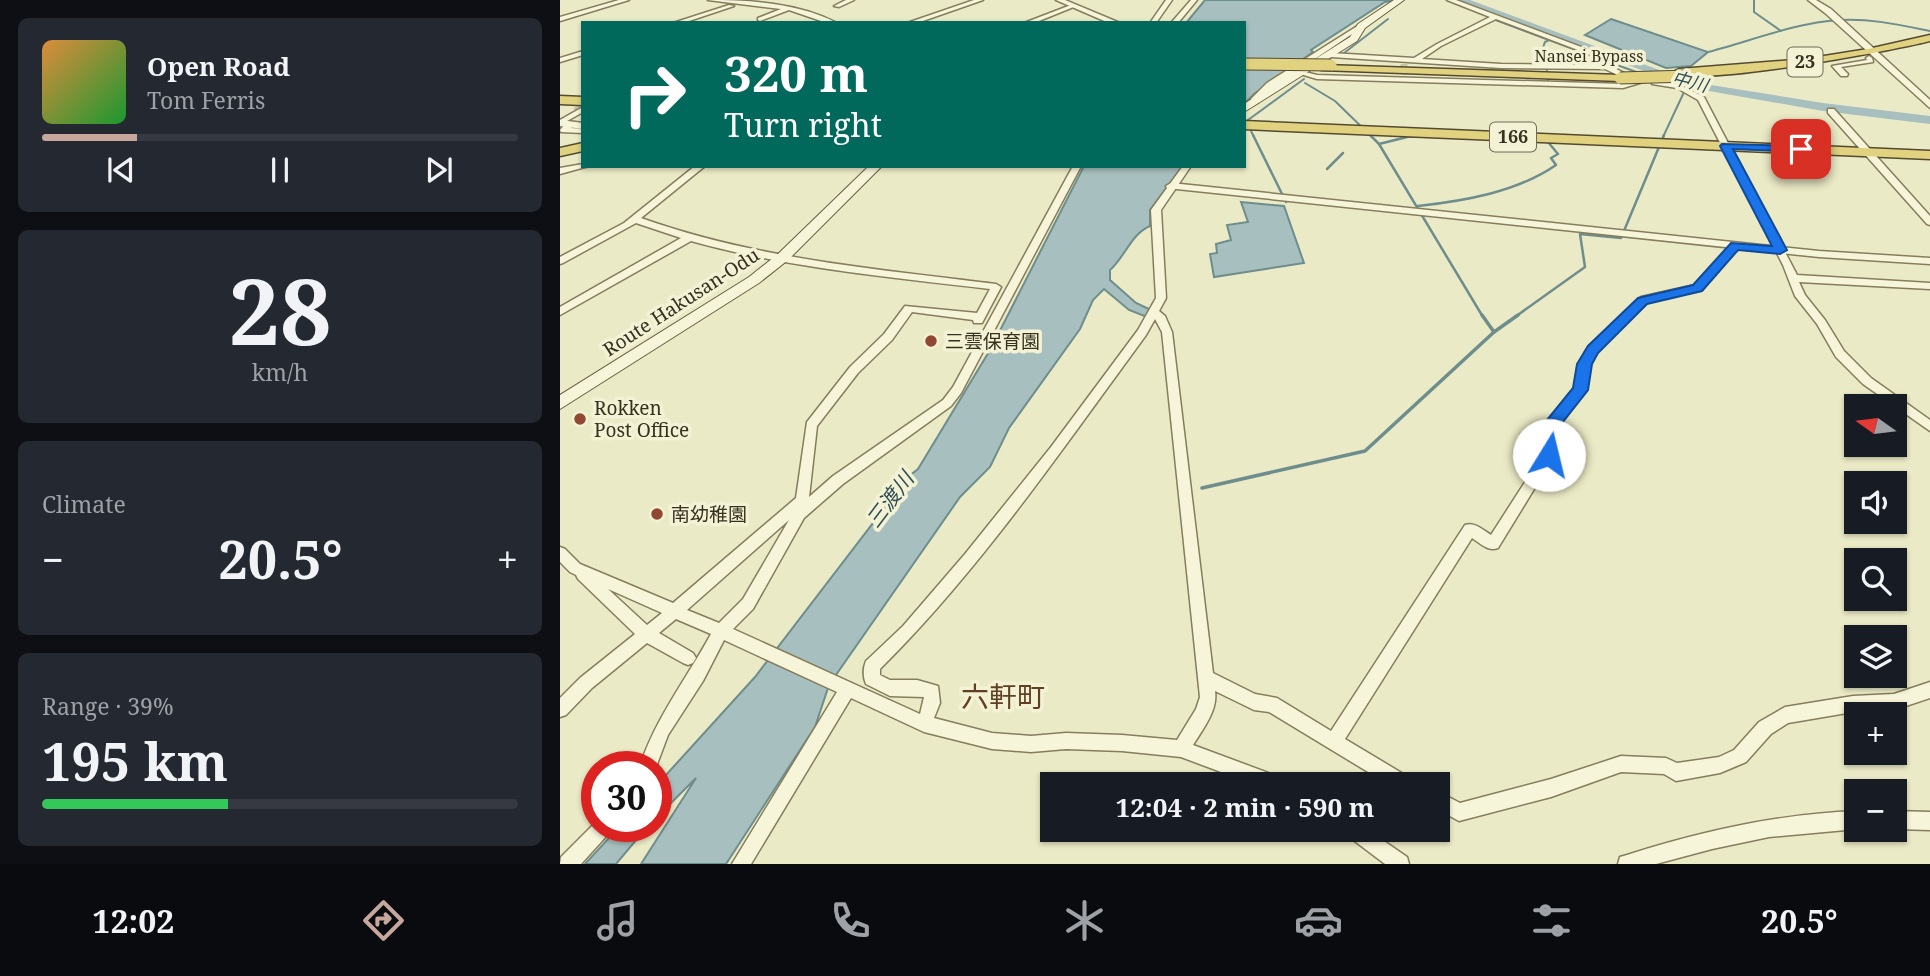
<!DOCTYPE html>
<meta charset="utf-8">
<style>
:root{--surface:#171b24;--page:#242831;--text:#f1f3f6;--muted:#9ea1a6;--line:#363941;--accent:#c6a69d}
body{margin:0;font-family:"Noto Serif","Noto Sans JP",serif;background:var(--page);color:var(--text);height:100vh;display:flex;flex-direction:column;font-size:26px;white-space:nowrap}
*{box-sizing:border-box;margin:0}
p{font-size:23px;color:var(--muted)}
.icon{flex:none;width:38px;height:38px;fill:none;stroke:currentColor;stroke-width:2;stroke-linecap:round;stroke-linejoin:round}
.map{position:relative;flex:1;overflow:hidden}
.sheet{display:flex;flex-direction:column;gap:18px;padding:18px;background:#0d0f14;width:560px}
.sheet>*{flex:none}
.guide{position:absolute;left:21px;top:21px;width:665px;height:147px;border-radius:0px;box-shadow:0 2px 5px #0004;background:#00695c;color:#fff;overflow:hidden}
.needle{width:46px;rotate:284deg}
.controls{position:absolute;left:1284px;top:394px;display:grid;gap:14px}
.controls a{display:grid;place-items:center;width:63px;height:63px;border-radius:0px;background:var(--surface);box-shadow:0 2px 5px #0004;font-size:35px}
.speed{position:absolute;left:21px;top:751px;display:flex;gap:14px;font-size:35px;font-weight:700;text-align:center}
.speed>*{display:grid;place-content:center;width:91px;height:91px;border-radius:50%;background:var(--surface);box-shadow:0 2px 5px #0004;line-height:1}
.speed .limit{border:10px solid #d22;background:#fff;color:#111}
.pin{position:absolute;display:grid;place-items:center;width:60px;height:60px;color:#fff;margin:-30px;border-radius:14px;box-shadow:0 4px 10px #0006}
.me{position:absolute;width:77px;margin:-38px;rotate:9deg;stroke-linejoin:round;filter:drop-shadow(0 0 5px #0008)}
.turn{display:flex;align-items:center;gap:24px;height:147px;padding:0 28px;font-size:32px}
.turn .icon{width:91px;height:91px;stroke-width:2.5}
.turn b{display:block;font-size:49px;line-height:60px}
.big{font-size:52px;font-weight:700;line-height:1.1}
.sheet .tile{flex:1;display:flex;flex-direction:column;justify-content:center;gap:10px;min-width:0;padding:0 24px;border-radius:10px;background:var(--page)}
.sheet .dial{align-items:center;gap:0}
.dial b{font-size:91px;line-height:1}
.song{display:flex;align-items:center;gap:21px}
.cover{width:84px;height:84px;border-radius:10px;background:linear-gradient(135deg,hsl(30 70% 55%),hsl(130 70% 35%))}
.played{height:7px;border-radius:4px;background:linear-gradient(90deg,var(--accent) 20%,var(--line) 20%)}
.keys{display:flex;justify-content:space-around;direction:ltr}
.heat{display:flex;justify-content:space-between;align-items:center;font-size:38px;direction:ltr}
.charge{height:10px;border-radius:5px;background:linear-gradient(90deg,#34c759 39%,var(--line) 0)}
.trip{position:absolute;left:480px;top:772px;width:410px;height:70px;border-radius:0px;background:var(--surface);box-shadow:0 2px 5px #0004;font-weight:700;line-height:70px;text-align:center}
.tab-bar{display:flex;height:112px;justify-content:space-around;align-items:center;background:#090b0e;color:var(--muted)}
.tab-bar .icon{width:49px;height:49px}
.tab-bar .selected{color:var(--accent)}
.tab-bar b{font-size:32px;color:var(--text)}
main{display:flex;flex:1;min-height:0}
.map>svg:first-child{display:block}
</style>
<main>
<section class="sheet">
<div class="tile">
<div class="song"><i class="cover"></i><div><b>Open Road</b><p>Tom Ferris</p></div></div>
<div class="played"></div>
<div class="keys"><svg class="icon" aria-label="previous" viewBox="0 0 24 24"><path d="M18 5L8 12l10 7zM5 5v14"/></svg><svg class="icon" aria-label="pause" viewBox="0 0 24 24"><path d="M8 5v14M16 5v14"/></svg><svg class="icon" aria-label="next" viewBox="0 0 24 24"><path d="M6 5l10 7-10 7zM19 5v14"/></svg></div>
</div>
<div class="tile dial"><b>28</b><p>km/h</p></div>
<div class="tile"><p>Climate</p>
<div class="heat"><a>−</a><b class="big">20.5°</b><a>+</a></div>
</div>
<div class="tile"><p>Range · 39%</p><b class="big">195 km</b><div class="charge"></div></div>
</section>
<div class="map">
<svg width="1370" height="864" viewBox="0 0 1370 864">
<rect width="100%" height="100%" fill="#ebeac6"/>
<!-- water -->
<g fill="#a7bfbe" stroke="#6e8d8d" stroke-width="2">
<polygon points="645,0 830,0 833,1 825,2 751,50 753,52 694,94 684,104 684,23 626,23"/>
<polygon points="1051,19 1148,52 1131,66 1106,68 1025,35"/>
<path d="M524,166H623L590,210V226C571,234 565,257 550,270V280L576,303L591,310L587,317L569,310L544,289L533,300L520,329L449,428L430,467L400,497L269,685L255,727L166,864H81L136,778L96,818V786L195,677L349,476L358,469L430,350Z"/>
<polygon points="681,202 724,206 744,263 654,277 650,254 657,253 656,244 671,240 667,225 688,222"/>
<polygon points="60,826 88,826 56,864 25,864"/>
</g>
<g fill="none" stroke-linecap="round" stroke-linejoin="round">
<!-- stream-far2 -->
<g stroke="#6e8d8d" stroke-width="2">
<polyline points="1194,0 1194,12 1221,31"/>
<polyline points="933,19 989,40 985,42 980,56 986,64 988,82"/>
<polyline points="989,40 1079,73"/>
<path d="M1148,52C1191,41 1234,23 1279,20C1310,18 1340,25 1370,31"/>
<polyline points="784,53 828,19"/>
<polyline points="745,83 775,101 812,137"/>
<polyline points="688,120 744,79"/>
<polyline points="691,131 694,137"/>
<polyline points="846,137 875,137"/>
<polyline points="1103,137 1125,90 1123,89"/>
</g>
<!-- stream-far1 -->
<g stroke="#6e8d8d" stroke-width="2.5">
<polyline points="693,135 726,202"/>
<polyline points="810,135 819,144 923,317"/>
<polyline points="819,144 851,136 875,137"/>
<polyline points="767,169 783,153"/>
<path d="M858,206C904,201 957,192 996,165L991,158L998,154L988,142"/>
<polyline points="955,317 1025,267 1020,234 1061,238 1104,135"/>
</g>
<!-- stream -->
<g stroke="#6e8d8d" stroke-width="3.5">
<polyline points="922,315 934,332"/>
<polyline points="642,488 805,451 934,332 958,315"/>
</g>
<!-- river -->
<polygon fill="#a7bfbe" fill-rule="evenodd" points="896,0 910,0 1132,82 1263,103 1370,116 1370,124 1263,111 1126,87"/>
<!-- minor-tunnel -->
<g stroke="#c7c5a5" stroke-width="7" stroke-dasharray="7 3.5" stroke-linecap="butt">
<polyline points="844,64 844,75"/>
<polyline points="15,111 23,106"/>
</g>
<defs>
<g id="minor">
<polygon points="59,0 69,0 0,21 0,17"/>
<path d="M148,0C190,0 239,3 277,23H267L229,10L200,21L198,20V18L221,9Z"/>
<polygon points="286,0 294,0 279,7 274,6"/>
<polygon points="414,0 423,0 357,23 347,23"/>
<polygon points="606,0 612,0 596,23 590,23"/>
<polygon points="631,0 637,0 618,23 611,23"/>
<path d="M887,0H896L1053,59L1050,66L1083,82L1063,88L757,79L737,73L741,71L757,75L1063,84L1072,82L1045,69L941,68L771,57L768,55L771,53L854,58L877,44L930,17ZM936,19L1047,61L1044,65L941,64L862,59L881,46Z"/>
<polygon points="169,5 174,6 123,23 113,23"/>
<polygon points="511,5 516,6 474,23 464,23"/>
<polygon points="799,25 804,26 713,87 697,103 691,103 691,99 707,83"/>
<polygon points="23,51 23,55 0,62 0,58"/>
<polygon points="1309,56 1312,58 1313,62 1281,67 1288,74 1287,76 1281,76 1272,66 1307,60 1306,58"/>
<polygon points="1092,80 1116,83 1144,97 1237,275 1370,283 1370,289 1239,282 1245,295 1265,320 1284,351 1311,378 1370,420 1370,431 1303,384 1276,357 1257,324 1235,296 1223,265 1138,100 1117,88 1092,84"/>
<polygon points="23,107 23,112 0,125 0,120"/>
<polygon points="1268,109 1274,109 1370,216 1370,225 1367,224 1268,113"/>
<polygon points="7,122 14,124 11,128 23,129 23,133 1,132 0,130"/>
<polygon points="23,164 23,166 29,166 0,174 0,168"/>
<path d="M135,166H145L81,218C196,259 316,269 436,284L441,287L422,323H414L413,320L352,312L332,340L298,373L257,426L249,497L273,476L383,400L393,387L513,166H521L401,393L391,406L283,484L244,518L193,609L173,629L360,714L364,697L330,696L306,684C303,677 303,668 306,661L343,626L405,554L491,447L578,330L596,298L591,210L623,166H631L601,210L606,298L599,311L605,316L612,332L653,673L695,694L717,698L771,731L905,525C915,522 923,530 931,535L983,454L985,425L1014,389L1018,364L1029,346L1081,297L1135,285L1172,244L1175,243L1180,246L1142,290L1088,302L1037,352L1030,364L1026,390L997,426L995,455L938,548C928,552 920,543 912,538L785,739L850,778L853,784H828L709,712L694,710L655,691C658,710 643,729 633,745L722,778L725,784H693L621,757L562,751L506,749L471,752L432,749L364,732L291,698L191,864H172L277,692L164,640L143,681L108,735L96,767L80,766C95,719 127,678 151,634L116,619L99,633L133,653L136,658L133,663L128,665L123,663L87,643L32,688L6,715L0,717V698L20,678L75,634L18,579L16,575L10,572L0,562V547L5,549L20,564L113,603L236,498L247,422L290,367L324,334L345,306L417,313L430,289C329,277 228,268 131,241L0,315V307L121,238L76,223L3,263L0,264V257L64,223ZM595,319L602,332L640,697L636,709L617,740L562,735L506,733L471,736L432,733L374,718L380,703L378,686L357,680H330L320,675V669C420,570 503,448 586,335ZM229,520L183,599L159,623L127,610ZM48,589L102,613L87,625Z"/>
<polygon points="1370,682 1370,698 1334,710 1293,712 1228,723 1211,734 1186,762 1160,773 1116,781 1104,774 1061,772 991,797 899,821 877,809 877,791 900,803 991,779 1061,756 1106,758 1117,763 1159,757 1174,750 1199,722 1225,707 1293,696 1334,694"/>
<path d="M1297,811V829L1209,837L1152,849L1096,864H1058L1060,857L1067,855C1142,831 1218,814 1297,811Z"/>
<polygon points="1335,811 1370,812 1370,830 1335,829"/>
<polygon points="37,821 37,826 53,826 50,832 21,864 0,864 1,857"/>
<polygon points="785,830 808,830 847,857 849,864 825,864 788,836"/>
</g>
<g id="tertiary">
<polygon points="496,0 505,0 560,23 549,23"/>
<polygon points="1248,0 1256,0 1271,9 1370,100 1370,108 1265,13"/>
<polygon points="0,120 23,123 23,129 0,126"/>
<polygon points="611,183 1259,251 1370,258 1370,264 1259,257 607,188 606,186"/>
</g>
<g id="secondary">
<polygon points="834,0 844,0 805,28 797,41 684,112 684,104 790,37 798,24"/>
<polygon points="309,166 322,166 228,260 199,283 0,409 0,395 189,277 218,254"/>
</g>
<g id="trunk">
<path d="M1370,35V41C1335,50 1135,88 1113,72L1119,69L1245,59L1308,49Z"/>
<polygon points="765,65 1060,75 1066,78 1060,81 761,70 761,66"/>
<polygon points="0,96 23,97 23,105 0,104"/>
<polygon points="684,121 1370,151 1370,159 684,129"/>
<polygon points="23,143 23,151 0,156 0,148"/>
</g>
</defs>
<!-- minor casing -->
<use href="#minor" stroke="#857d5d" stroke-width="3"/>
<!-- tertiary casing -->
<use href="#tertiary" stroke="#857d5d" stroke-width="3"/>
<!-- secondary casing -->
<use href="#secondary" stroke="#675e40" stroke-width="2"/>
<!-- trunk casing -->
<use href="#trunk" stroke="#544a31" stroke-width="3"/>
<!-- minor -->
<use href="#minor" fill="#f7f5d9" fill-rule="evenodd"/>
<!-- tertiary -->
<use href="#tertiary" fill="#f7f5d9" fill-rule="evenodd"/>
<!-- secondary -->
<use href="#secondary" fill="#f7f5d9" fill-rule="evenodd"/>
<!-- trunk -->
<use href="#trunk" fill="#e0d27f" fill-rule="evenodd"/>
<defs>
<g id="trunk-bridge">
<polyline points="684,64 771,65"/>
<polyline points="1060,78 1130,76"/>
</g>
</defs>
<!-- trunk-bridge casing -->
<use href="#trunk-bridge" stroke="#544a31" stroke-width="13" stroke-linecap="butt"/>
<!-- trunk-bridge -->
<use href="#trunk-bridge" stroke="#e0d27f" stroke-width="11"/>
</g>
<!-- route -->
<polygon fill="#1a73e8" stroke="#114b97" stroke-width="2" points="1162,144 1241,146 1246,149 1241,152 1173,149 1227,250 1220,254 1178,250 1142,291 1087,304 1038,353 1032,364 1028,390 999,427 994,459 983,459 980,455 983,425 1013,388 1017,364 1028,346 1078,298 1133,285 1171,243 1212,246 1160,146"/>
<!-- markers -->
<g fill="#914831" stroke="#f3f2d5" stroke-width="2.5">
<circle cx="371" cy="341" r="7"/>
<circle cx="20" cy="419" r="7"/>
<circle cx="97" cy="514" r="7"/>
</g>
<g text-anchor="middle" stroke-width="7" stroke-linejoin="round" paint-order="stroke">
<!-- far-street labels -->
<g font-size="16" fill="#373120" stroke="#f3f2d5">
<text x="1029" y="62">Nansei Bypass</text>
</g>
<!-- shield labels -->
<g fill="#f3f2d5" stroke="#6f6b56" stroke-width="2">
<rect x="1227.5" y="47.5" width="35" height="29" rx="5"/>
<rect x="930" y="122.5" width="46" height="29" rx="5"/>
</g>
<g font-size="18" font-weight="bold" fill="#373120">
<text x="1245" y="68">23</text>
<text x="953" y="143">166</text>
</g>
<!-- far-water labels -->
<g font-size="18" font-style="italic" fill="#304e55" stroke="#f3f2d5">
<text transform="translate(1130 82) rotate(14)" y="6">中川</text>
</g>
<!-- street labels -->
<g font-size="19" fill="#373120" stroke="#f3f2d5">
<text transform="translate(121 302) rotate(-33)" y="7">Route Hakusan-Odu</text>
</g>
<!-- poi labels -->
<g font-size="19" fill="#373120" stroke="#f3f2d5" text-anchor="start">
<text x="385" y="348">三雲保育園</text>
<text x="34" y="415">Rokken<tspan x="34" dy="22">Post Office</tspan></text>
<text x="111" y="521">南幼稚園</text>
</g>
<!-- water labels -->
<g font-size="21" font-style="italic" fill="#304e55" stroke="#f3f2d5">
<text transform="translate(330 500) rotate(-53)" y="7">三渡川</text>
</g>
<!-- near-quarter labels -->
<g font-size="28" fill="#603f22" stroke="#f3f2d5">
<text x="443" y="707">六軒町</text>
</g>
</g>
</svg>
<div class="controls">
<a><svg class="needle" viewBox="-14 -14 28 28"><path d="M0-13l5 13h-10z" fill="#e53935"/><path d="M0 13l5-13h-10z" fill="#9ea1a6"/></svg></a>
<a><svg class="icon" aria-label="sound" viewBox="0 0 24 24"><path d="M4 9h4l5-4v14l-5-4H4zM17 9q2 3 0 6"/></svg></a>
<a><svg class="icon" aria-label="search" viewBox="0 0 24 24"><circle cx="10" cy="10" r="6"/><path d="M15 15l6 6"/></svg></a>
<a><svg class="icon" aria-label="layers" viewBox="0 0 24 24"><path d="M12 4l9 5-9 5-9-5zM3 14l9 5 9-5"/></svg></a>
<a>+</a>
<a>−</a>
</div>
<div class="speed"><div class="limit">30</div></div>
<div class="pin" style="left:1241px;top:149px;background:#d93025"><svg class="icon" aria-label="arrive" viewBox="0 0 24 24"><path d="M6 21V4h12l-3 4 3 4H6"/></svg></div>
<svg class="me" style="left:989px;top:455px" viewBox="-20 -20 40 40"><circle r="19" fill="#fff"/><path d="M0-13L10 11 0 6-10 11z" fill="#1a73e8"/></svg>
<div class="trip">12:04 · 2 min · 590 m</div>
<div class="guide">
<div class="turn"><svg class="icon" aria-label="right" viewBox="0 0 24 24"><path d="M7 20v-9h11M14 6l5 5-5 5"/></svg><div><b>320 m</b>Turn right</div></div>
</div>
</div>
</main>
<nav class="tab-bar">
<b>12:02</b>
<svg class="icon selected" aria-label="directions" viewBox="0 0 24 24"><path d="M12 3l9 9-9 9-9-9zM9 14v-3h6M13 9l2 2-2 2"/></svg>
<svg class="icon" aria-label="music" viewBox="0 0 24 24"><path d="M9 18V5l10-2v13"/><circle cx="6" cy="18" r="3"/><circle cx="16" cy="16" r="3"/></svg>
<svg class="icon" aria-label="phone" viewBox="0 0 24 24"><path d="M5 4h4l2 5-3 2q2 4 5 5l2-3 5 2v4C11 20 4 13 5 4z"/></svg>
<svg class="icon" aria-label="climate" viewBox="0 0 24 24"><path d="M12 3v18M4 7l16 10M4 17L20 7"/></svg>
<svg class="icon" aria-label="car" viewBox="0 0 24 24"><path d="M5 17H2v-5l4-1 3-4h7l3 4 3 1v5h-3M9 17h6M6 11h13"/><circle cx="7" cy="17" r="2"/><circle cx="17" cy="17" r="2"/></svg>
<svg class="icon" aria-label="filters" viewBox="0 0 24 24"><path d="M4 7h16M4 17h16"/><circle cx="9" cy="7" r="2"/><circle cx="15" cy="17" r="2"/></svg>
<b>20.5°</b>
</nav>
